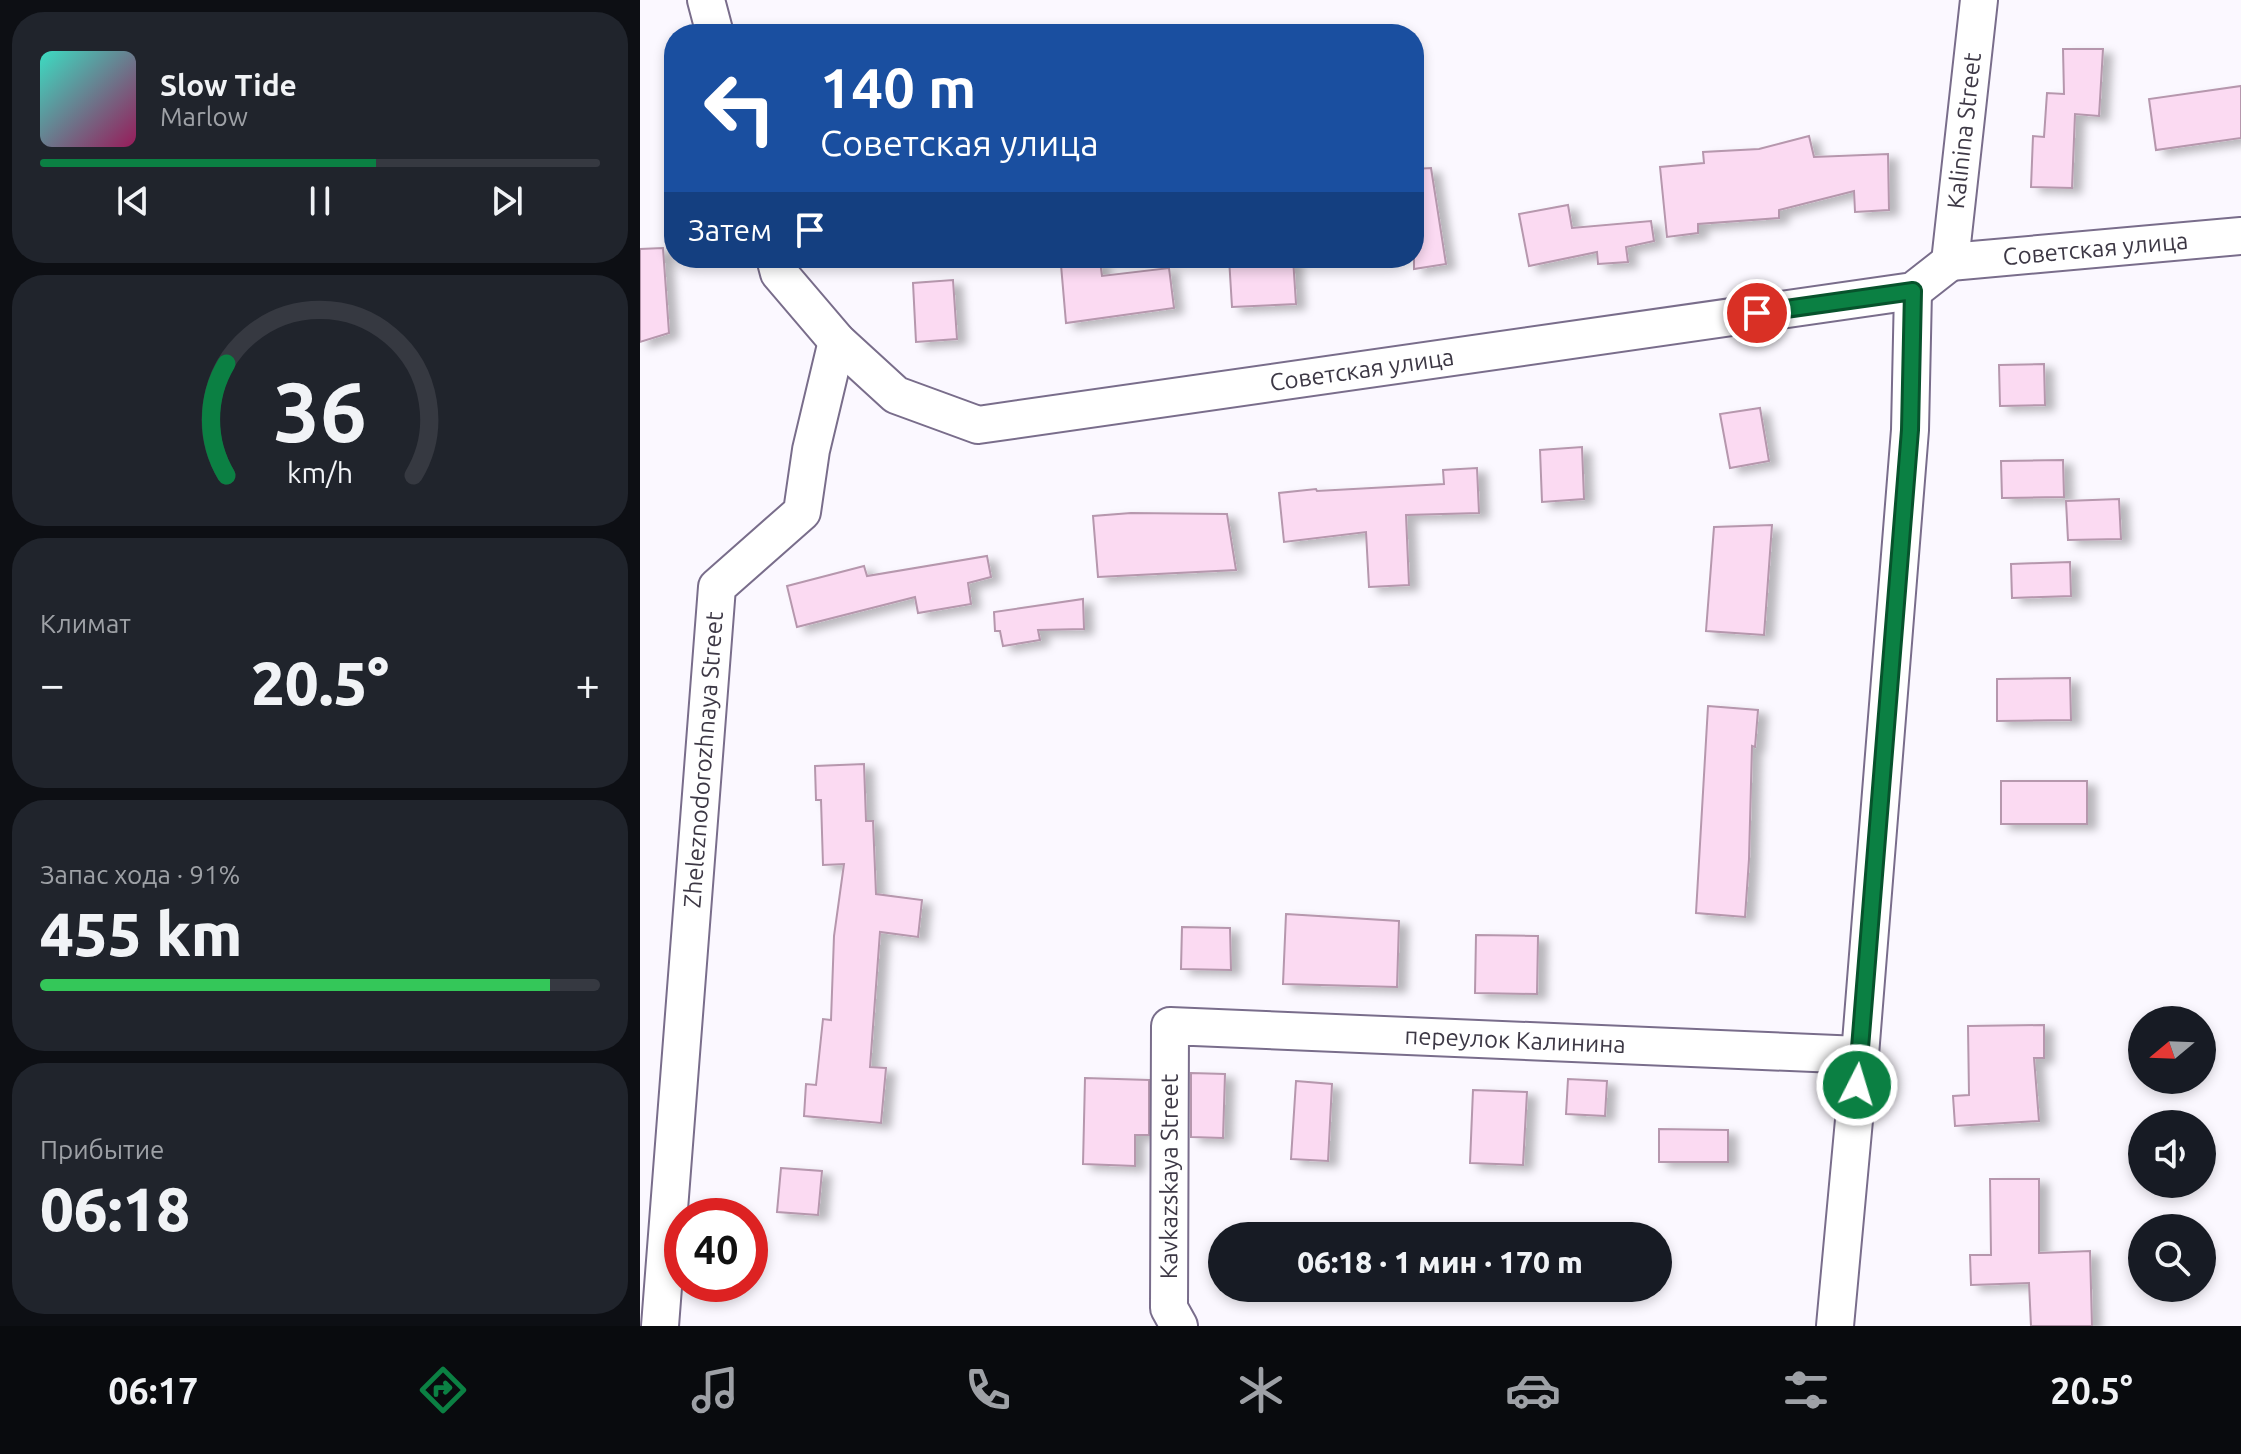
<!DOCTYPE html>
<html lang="ru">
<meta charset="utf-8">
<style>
:root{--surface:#171b24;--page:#20242c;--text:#f1f3f6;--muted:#9ea1a6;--line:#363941;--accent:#0b8043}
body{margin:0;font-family:Ubuntu,sans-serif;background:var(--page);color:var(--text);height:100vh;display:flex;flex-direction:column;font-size:30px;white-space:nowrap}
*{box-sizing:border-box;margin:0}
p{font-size:26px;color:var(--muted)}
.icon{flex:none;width:44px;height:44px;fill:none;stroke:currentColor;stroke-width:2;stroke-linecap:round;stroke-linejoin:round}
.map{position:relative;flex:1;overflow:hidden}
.sheet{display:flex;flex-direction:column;gap:12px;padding:12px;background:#0d0f14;width:640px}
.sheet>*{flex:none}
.banner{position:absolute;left:24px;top:24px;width:760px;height:244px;border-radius:32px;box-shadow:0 4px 12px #0003;background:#1a4fa0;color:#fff;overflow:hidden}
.needle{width:52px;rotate:251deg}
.fabs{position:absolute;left:1488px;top:1006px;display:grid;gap:16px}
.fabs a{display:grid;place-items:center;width:88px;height:88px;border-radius:50%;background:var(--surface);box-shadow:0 4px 12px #0003;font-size:40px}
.speed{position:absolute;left:24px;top:1198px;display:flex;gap:16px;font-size:40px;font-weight:700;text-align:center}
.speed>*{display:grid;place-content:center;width:104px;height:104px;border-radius:50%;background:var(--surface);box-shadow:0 4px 12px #0003;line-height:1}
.speed .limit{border:12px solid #d22;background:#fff;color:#111}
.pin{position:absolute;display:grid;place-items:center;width:68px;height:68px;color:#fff;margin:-34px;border:4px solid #fff;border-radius:50%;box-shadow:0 2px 8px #0007}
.me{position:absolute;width:88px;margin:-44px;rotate:5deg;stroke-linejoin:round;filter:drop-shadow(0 0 6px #0008)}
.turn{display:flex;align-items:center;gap:28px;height:168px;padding:0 24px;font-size:36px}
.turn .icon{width:104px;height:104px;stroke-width:2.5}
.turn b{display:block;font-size:56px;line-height:68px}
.then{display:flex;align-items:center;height:76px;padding:0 24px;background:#0003;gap:16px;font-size:30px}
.big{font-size:60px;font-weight:800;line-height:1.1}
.sheet .widget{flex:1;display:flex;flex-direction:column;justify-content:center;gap:12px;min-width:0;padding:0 28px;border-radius:32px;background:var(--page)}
.sheet .dial{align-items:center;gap:0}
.dial svg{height:208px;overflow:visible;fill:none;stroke:var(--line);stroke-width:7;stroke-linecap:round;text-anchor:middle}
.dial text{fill:var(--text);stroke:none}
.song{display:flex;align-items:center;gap:24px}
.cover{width:96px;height:96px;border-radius:12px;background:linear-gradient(135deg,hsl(170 70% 55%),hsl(330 70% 35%))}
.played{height:8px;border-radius:4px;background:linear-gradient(90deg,var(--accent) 60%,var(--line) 60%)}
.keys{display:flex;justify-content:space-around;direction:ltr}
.heat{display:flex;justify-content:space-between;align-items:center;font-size:44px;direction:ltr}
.charge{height:12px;border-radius:6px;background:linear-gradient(90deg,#34c759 91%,var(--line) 0)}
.trip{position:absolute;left:568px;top:1222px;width:464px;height:80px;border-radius:40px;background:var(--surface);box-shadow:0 4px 12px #0003;font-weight:800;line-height:80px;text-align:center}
.tab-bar{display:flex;height:128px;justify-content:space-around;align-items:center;background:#090b0e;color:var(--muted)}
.tab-bar .icon{width:56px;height:56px}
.tab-bar .current{color:var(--accent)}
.tab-bar b{font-size:36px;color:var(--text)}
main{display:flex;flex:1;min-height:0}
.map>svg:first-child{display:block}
</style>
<main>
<section class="sheet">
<div class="widget">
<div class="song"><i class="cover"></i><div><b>Slow Tide</b><p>Marlow</p></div></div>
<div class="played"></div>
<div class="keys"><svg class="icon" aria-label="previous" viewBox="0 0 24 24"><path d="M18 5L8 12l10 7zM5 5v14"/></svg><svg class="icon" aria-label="pause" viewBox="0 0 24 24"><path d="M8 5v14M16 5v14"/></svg><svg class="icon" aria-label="next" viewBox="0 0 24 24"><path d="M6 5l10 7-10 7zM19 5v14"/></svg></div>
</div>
<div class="widget dial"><svg viewBox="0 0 100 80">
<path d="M14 69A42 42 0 1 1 86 69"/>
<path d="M14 69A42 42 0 0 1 14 26" stroke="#0b8043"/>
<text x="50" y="56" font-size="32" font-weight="700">36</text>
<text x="50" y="72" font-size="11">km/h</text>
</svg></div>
<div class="widget"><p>Климат</p>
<div class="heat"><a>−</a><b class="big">20.5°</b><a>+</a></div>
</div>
<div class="widget"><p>Запас хода · 91%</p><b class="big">455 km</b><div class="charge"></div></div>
<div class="widget"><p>Прибытие</p><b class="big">06:18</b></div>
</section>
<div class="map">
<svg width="1601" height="1326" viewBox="0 0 1601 1326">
<defs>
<filter id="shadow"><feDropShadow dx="9" dy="5" stdDeviation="4" flood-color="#0004"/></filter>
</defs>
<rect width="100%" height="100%" fill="#fbf8ff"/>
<!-- building -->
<g fill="#fbdaf2" stroke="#b697ad" stroke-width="2" filter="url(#shadow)">
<polygon points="1423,49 1463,49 1459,116 1435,114 1432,188 1391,187 1393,136 1404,137 1407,93 1424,94"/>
<polygon points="1601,86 1601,138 1516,150 1509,99"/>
<polygon points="1169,136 1174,157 1248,154 1249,210 1215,212 1214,191 1139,210 1139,218 1058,224 1058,233 1027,237 1020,167 1064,163 1063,152 1119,149"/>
<polygon points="791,168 806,264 774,269 774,169"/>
<polygon points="928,205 932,228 1011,221 1014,241 986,247 988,262 958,264 957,252 889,266 879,214"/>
<polygon points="23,248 29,333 0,342 0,249"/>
<polygon points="589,258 653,258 656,304 592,307"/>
<polygon points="460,261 462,276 529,268 534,308 426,323 421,265"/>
<polygon points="313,280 317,339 276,342 273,283"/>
<polygon points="1404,364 1405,405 1360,406 1359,365"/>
<polygon points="1120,408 1129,461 1090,468 1080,414"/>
<polygon points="942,447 944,499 902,502 900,450"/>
<polygon points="1423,460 1424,497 1362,498 1361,461"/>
<polygon points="837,468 839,513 766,515 769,585 729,587 726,532 644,542 639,493 676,489 677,491 804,484 803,470"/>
<polygon points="1479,499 1481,539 1428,540 1426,501"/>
<polygon points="491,513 587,514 596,570 458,577 453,516"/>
<polygon points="1132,525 1124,635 1066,631 1074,527"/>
<polygon points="347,556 351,577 328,583 331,604 278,613 275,597 157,627 147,586 224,566 227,576"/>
<polygon points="1430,562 1431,596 1372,598 1371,564"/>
<polygon points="443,599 444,629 398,630 400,640 363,646 360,631 355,631 354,612"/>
<polygon points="1430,678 1431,720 1357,721 1357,679"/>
<polygon points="1068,706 1118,710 1115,747 1112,746 1109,859 1105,917 1056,913"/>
<polygon points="224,764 226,821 233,821 236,894 282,900 278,937 240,932 230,1067 246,1068 241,1123 164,1116 166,1084 176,1085 183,1019 191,1020 194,936 204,864 183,865 181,800 176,800 175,766"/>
<rect x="1361" y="781" width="86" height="43"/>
<polygon points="646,914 759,921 757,987 643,984"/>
<polygon points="542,927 590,928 591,970 541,969"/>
<polygon points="836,935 898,936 897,994 835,993"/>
<polygon points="1404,1025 1404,1058 1394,1058 1399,1121 1315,1126 1313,1096 1329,1095 1328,1026"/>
<polygon points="551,1073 585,1074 583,1138 551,1137"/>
<polygon points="445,1078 509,1080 509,1135 495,1135 495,1166 443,1164"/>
<polygon points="928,1079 967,1081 965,1116 926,1114"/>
<polygon points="656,1081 692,1084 688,1161 651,1159"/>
<polygon points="833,1090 887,1092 883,1165 830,1163"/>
<polygon points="1019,1129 1088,1130 1088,1162 1019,1162"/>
<polygon points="141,1168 182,1171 178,1215 137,1212"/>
<polygon points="1350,1179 1399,1179 1399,1253 1450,1251 1452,1326 1391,1326 1389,1283 1331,1285 1330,1255 1351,1255"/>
</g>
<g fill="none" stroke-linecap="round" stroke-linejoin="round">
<defs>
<g id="minor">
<polyline points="66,0 75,34"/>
<path id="s1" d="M135,258L139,273L197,341L256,395L338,425L1273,291L1310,262"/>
<path id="s2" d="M1310,262L1601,236"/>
<path id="s3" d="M1310,262L1339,0"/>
<path id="s4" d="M20,1326L77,587L162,512L171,450L197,341"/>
<path id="s5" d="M539,1326L529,1308L530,1026L1220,1055"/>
<polyline points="1195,1326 1220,1055 1270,430 1273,291"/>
</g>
</defs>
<!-- minor casing -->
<use href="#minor" stroke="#796d8b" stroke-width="40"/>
<!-- minor -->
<use href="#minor" stroke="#fff" stroke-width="36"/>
</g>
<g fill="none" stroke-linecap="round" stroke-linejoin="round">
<defs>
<polyline id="route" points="1117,313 1273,291 1270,430 1217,1085"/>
</defs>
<!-- route casing -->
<use href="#route" stroke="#07532c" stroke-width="20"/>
<!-- route -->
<use href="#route" stroke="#0b8043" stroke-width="14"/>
</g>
<g text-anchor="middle" stroke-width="7" stroke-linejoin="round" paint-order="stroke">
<!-- street labels -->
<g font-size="24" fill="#3d3845" stroke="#fbf8ff">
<text dy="8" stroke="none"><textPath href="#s3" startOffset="132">Kalinina Street</textPath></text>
<text dy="8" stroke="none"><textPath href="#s2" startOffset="146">Советская улица</textPath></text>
<text dy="8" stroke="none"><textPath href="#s1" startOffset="660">Советская улица</textPath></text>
<text dy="8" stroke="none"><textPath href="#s4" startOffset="568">Zheleznodorozhnaya Street</textPath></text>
<text dy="8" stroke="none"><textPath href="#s5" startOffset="648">переулок Калинина</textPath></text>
<text dy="8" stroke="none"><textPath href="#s5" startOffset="152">Kavkazskaya Street</textPath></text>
</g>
</g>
</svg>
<div class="fabs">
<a><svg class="needle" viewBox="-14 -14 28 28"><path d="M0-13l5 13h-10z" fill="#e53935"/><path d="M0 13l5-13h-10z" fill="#9ea1a6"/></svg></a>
<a><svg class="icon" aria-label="sound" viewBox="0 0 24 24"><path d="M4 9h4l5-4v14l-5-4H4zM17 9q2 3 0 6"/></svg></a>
<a><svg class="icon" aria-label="search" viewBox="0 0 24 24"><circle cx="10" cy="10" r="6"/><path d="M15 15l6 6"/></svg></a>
</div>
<div class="speed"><div class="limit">40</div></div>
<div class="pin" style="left:1117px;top:313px;background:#d93025"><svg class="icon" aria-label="arrive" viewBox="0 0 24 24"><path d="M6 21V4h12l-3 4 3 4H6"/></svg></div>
<svg class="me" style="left:1217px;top:1085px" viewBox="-20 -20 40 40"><circle r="17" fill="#0b8043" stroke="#fff" stroke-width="3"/><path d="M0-11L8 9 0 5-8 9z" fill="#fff"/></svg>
<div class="trip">06:18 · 1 мин · 170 m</div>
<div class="banner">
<div class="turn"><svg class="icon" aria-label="left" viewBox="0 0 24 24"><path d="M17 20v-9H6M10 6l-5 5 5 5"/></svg><div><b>140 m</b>Советская улица</div></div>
<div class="then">Затем<svg class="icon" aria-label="arrive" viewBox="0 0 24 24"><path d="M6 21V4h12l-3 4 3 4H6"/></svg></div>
</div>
</div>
</main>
<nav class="tab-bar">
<b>06:17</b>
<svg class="icon current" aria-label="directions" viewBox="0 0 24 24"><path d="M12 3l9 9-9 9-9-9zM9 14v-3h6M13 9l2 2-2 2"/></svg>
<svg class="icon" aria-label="music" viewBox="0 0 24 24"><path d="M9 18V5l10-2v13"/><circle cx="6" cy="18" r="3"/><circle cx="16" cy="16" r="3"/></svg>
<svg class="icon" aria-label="phone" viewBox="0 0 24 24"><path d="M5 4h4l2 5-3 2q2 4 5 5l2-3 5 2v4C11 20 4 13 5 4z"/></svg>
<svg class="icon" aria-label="climate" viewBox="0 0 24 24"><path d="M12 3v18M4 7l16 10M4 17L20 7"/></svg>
<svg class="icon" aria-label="car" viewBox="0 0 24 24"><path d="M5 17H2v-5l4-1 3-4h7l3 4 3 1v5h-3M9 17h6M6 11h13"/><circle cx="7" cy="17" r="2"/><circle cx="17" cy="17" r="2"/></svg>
<svg class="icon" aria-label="filters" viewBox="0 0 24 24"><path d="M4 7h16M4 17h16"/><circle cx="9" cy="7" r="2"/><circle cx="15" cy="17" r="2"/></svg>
<b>20.5°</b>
</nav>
